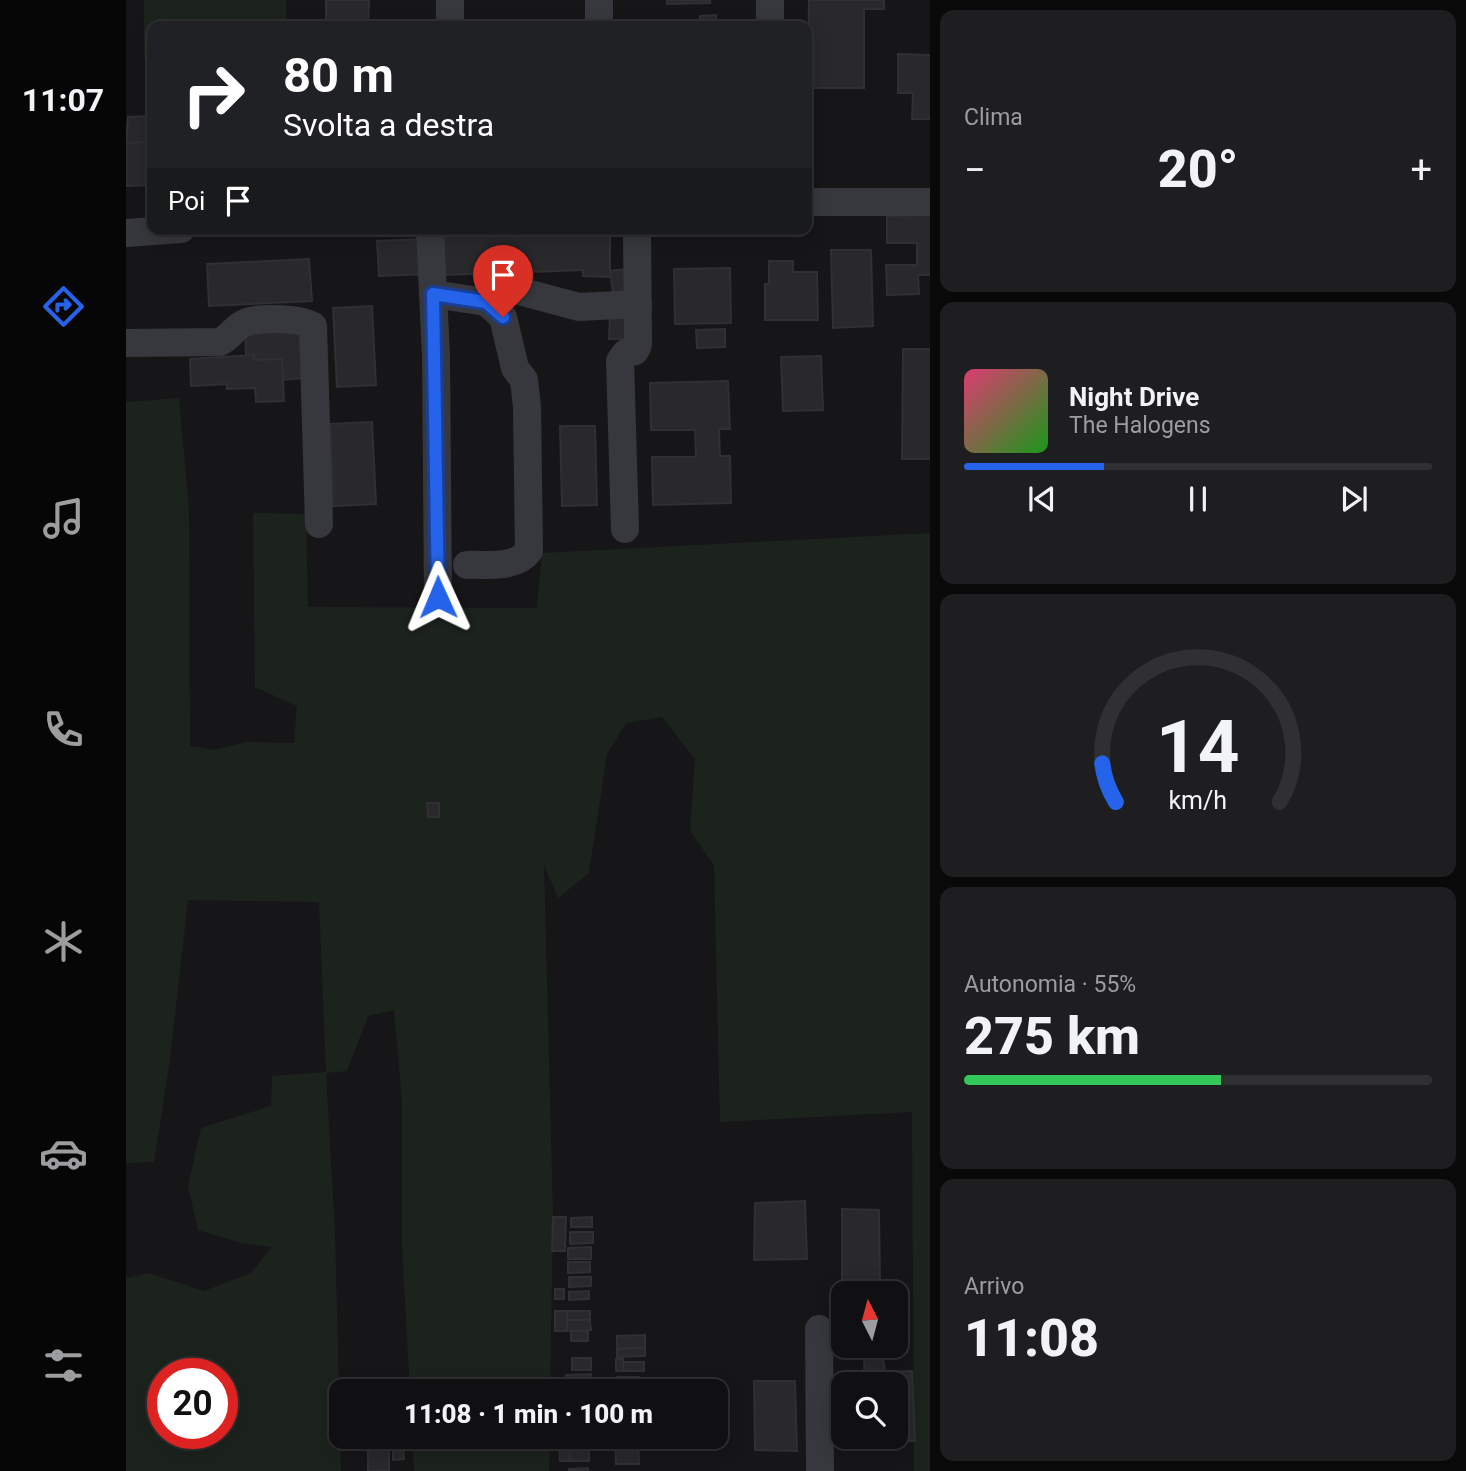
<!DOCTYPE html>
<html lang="it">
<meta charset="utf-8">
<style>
:root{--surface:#101012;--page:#1e1e20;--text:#f1f3f6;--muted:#9c9d9f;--line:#303032;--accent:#2563eb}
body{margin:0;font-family:Roboto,sans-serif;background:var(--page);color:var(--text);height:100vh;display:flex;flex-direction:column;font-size:26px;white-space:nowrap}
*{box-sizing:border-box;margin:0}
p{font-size:23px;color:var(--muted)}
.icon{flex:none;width:38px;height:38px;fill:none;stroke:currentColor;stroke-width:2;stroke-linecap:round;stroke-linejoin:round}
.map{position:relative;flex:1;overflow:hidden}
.panel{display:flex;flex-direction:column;gap:10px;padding:10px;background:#09090a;width:536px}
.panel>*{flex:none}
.hud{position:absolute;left:21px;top:21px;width:665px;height:214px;border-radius:14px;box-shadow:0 4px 18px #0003,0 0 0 2px var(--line);background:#202124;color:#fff;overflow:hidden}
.needle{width:46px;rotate:354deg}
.fabs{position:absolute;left:705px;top:1281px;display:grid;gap:14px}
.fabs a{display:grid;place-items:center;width:77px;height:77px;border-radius:14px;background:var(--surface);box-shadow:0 4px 18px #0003,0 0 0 2px var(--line);font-size:35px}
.speed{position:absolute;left:21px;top:1358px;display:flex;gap:14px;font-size:35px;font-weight:700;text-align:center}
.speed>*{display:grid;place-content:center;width:91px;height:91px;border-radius:50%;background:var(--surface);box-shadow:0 4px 18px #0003,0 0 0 2px var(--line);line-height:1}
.speed .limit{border:10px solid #d22;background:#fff;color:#111}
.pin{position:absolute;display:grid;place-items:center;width:60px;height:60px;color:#fff;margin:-72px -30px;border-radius:50% 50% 50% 0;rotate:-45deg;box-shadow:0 0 7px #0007}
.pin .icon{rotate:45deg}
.me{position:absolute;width:77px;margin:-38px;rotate:359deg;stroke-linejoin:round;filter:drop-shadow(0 0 5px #0008)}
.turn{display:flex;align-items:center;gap:24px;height:147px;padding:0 21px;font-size:32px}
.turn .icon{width:91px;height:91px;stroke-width:2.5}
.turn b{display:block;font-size:49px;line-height:60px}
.then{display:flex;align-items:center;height:66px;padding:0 21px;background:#0003;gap:14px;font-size:26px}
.big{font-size:52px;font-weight:800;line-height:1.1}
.panel .tile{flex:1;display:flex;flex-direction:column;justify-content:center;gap:10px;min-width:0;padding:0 24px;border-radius:14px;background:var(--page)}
.panel .dial{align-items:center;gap:0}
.dial svg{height:182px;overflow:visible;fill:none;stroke:var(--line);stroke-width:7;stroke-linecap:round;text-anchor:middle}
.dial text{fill:var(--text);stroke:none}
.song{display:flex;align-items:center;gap:21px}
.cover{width:84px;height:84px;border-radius:10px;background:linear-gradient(135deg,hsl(340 70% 55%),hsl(120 70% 35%))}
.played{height:7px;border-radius:4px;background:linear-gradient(90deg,var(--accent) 30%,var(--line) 30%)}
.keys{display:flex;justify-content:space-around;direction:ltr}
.heat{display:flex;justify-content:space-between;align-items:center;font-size:38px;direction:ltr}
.charge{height:10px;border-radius:5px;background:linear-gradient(90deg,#34c759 55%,var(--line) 0)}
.trip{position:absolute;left:203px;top:1379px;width:399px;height:70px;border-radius:14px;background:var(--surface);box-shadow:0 4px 18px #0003,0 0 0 2px var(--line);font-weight:800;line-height:70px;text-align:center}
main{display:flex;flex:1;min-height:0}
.tabs{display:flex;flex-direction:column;width:126px;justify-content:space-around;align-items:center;background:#060607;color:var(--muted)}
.tabs .icon{width:49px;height:49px}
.tabs .active{color:var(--accent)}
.tabs b{font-size:32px;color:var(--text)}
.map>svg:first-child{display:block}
</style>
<main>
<nav class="tabs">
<b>11:07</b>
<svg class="icon active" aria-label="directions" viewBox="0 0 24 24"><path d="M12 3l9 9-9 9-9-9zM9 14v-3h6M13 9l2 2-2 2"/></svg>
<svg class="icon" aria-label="music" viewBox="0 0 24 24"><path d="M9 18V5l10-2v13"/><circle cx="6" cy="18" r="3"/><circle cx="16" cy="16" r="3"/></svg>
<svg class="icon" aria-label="phone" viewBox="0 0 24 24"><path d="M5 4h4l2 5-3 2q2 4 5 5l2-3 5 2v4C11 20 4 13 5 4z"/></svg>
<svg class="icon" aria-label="climate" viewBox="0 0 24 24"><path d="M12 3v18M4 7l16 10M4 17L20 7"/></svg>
<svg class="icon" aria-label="car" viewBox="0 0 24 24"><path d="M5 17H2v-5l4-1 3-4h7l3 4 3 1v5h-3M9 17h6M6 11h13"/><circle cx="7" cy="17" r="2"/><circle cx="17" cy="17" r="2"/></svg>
<svg class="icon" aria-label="filters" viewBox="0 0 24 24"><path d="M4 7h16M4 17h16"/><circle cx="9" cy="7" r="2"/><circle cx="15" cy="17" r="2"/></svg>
</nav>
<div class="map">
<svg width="805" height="1471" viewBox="0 0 805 1471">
<rect width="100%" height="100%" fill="#161618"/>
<!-- green -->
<g fill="#1c231d" fill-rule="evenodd">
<polygon points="18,0 160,0 160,24 26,26 26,58 18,59"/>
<path d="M53,398L63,510L64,746L89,750L120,742L168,743L171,706L129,687L127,513L180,514L182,607L411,608L416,553L804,533V1471H788L786,1112L594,1122L588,865L564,831L569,759L536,717L500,723L481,754L463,873L432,898L418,865L427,1216L424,1391H284L276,1247V1101L268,1010L242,1016L221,1071L200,1073L209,1233L215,1471H0V1274L1,1278L23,1273L78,1291L125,1273L146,1247L115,1243L72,1230L62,1186L75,1128L145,1106L146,1076L200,1072L193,902L62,900L44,1059L28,1162L0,1163V402ZM37,1374H96V1433H37Z"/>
<polygon points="286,1437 424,1437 423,1471 288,1471"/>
</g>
<!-- building -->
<g fill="#29292c" stroke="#303034" stroke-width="2">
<polygon points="200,0 243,0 242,26 269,26 200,26"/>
<polygon points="541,0 584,0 584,3 541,4"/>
<polygon points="683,0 758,0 758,9 738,9 738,88 682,88"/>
<polygon points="590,15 590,26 574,26 574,16"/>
<polygon points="772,54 805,55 805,119 786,119 787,93 772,93"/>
<polygon points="26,116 26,142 0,143 2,117"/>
<polygon points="26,142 26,185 0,186 0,143"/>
<polygon points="805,215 805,275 792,275 793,294 761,295 760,265 791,265 791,243 761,243 761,216"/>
<polygon points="315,229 484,229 484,277 457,276 457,270 317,275"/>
<polygon points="298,239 299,274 253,276 251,241"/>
<polygon points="705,250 745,250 747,326 707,328"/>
<polygon points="183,259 186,301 83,306 81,264"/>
<polygon points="643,261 667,261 667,272 691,272 692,320 639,320 639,284 643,284"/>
<polygon points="604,268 605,323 549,324 548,269"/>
<polygon points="499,269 502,292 487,294 484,271"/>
<polygon points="246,306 250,385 211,387 207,308"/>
<polygon points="484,313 501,314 500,339 483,339"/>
<polygon points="175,327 177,378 157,380 156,359 128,360 128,355 120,356 119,330"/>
<polygon points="599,329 599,347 571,348 570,330"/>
<polygon points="777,349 805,349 805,459 776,459"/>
<polygon points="128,355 128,360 156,359 158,401 130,402 129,388 101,389 101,384 65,386 64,359"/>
<polygon points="695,356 697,410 657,411 655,357"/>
<polygon points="602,381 604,429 593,429 594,456 604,456 605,503 527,505 526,457 570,457 569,430 525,430 524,383"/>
<polygon points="246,422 250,504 207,506 204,424"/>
<polygon points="434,426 469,426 471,505 436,506"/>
<polygon points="301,803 313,803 313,817 302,817"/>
<polygon points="679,1201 681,1259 628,1260 629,1203"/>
<polygon points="716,1209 753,1210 754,1283 716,1281"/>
<polygon points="427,1217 440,1217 439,1251 426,1251"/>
<polygon points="466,1217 466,1227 445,1227 445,1218"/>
<polygon points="444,1232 467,1232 467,1243 444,1244"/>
<polygon points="465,1247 465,1259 442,1259 442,1248"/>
<polygon points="442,1262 464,1262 464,1272 442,1273"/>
<polygon points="443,1277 465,1277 465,1286 443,1287"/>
<rect x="429" y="1289" width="9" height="10"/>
<polygon points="463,1291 463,1299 443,1300 443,1292"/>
<rect x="429" y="1311" width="12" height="20"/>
<rect x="441" y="1311" width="23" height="9"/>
<polygon points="441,1320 464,1320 465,1330 441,1331"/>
<rect x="445" y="1331" width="17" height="10"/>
<polygon points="519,1335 519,1348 491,1349 491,1336"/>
<polygon points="519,1348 519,1356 491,1357 491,1349"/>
<rect x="446" y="1358" width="19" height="12"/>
<polygon points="757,1358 759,1372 786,1371 789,1441 739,1441 739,1437 770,1437 770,1384 739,1384 738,1359"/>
<polygon points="490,1359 497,1359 498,1371 490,1371"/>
<polygon points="497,1362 518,1362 518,1371 498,1371"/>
<polygon points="465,1374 465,1383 440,1383 440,1375"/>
<polygon points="491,1377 513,1377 514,1388 491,1388"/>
<polygon points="628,1381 669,1381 671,1451 629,1450"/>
<polygon points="462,1387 462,1391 442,1391 442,1388"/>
<polygon points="433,1437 443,1437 444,1461 434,1461"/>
<polygon points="489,1437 512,1437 513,1464 490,1464"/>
<polygon points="443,1439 463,1439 463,1461 444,1461"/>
<rect x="242" y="1446" width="21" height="25"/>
<polygon points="267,1447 277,1447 278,1459 267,1460"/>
<polygon points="462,1468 462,1471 443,1471 443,1469"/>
</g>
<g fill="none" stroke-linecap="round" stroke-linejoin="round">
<!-- minor -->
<g stroke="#37383d" stroke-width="28">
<polyline points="473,0 473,26"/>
<polyline points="324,26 324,0"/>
<polyline points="644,26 644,0"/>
<polyline points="681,202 805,202"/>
<polyline points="304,229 310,356 312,597"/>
<polyline points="0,233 55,229"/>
<polyline points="393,291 453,307 512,304"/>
<path d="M307,294L360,302L377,317L389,368L398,380L401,407L403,551C389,569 362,564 341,565"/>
<path d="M0,343L94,342C105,337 109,326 121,322C136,317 175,318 187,326L193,524"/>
<polyline points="499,529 494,361 500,353 509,351 512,345 511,229"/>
<polyline points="693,1329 694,1471"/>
</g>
</g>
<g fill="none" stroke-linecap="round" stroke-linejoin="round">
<defs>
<polyline id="route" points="312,597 307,294 360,302 377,317"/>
</defs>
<!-- route casing -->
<use href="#route" stroke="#184099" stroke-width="18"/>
<!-- route -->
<use href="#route" stroke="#2563eb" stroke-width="12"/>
</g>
</svg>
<div class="fabs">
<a><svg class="needle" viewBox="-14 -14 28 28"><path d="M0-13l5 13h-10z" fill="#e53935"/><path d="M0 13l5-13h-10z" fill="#9c9d9f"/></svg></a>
<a><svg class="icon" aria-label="search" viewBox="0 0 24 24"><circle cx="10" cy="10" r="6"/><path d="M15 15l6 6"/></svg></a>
</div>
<div class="speed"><div class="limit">20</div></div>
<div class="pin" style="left:377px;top:317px;background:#d93025"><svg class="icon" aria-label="arrive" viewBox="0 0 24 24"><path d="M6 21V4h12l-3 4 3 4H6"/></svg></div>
<svg class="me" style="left:312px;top:597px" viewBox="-20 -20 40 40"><path d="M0-17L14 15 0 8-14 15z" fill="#2563eb" stroke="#fff" stroke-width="4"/></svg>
<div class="trip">11:08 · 1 min · 100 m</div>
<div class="hud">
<div class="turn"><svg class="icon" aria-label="right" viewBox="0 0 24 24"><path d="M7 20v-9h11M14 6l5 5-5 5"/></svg><div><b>80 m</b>Svolta a destra</div></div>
<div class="then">Poi<svg class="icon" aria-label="arrive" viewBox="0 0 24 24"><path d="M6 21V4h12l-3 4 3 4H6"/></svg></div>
</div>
</div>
<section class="panel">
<div class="tile"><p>Clima</p>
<div class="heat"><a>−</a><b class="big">20°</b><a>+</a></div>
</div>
<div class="tile">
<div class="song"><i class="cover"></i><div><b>Night Drive</b><p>The Halogens</p></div></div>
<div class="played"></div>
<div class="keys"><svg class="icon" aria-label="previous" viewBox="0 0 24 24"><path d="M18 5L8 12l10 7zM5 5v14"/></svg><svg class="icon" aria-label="pause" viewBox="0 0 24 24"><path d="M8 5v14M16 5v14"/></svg><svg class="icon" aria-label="next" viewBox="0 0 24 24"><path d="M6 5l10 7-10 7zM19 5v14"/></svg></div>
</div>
<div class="tile dial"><svg viewBox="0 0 100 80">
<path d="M14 69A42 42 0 1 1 86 69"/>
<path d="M14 69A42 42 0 0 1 8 52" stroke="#2563eb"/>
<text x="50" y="56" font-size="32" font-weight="700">14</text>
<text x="50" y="72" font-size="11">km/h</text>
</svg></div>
<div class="tile"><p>Autonomia · 55%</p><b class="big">275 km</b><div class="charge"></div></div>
<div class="tile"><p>Arrivo</p><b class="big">11:08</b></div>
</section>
</main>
